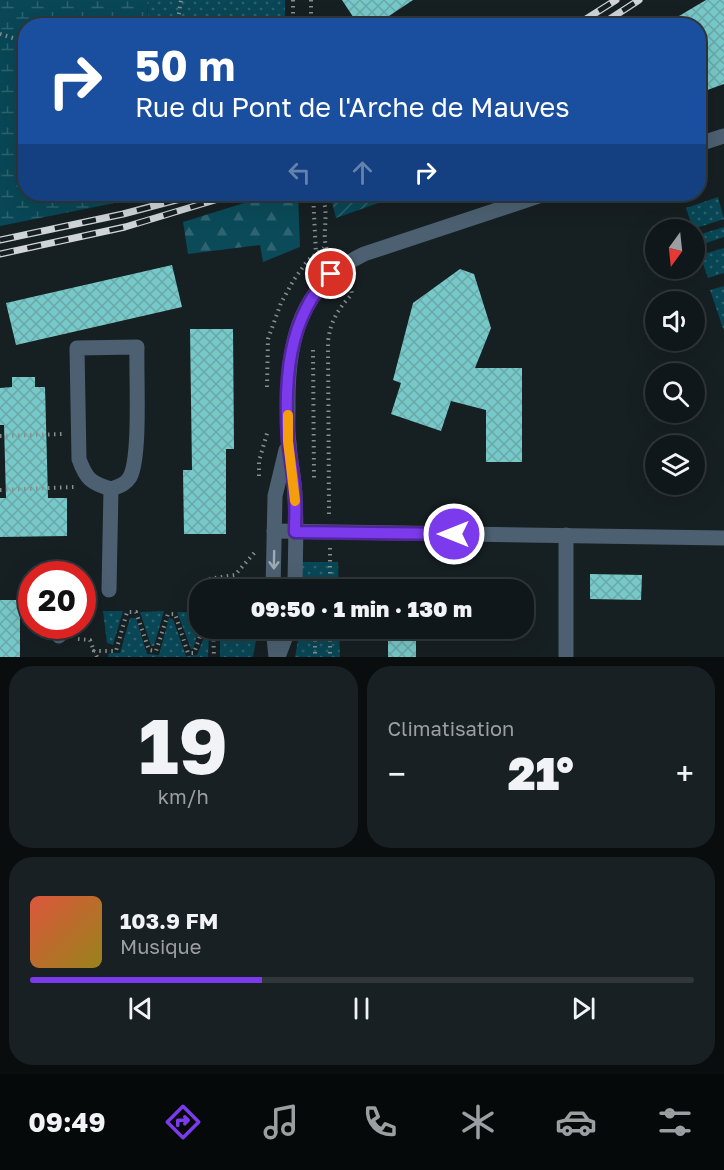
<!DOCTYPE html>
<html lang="fr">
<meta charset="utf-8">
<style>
:root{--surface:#10171a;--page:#192023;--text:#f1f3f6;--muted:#9c9fa2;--line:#303639;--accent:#7c3aed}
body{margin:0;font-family:"Golos Text",sans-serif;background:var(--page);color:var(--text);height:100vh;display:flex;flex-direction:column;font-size:22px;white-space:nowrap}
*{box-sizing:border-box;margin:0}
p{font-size:20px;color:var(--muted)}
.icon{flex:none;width:33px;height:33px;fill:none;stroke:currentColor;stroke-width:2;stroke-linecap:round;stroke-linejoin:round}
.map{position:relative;height:657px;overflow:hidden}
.panel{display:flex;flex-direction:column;gap:9px;padding:9px;background:#090d0e;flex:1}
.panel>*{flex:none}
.guide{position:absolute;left:18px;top:18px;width:688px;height:183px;border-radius:24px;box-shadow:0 6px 24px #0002,0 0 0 2px var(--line);background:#1a4fa0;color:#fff;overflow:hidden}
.needle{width:39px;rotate:195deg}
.fabs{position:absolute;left:645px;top:219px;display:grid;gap:12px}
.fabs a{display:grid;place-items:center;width:60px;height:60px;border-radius:50%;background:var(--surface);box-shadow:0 6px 24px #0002,0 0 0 2px var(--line);font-size:30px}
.speed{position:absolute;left:18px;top:561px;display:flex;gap:12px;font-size:30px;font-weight:700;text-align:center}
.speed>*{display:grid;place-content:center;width:78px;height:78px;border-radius:50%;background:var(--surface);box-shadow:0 6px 24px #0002,0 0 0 2px var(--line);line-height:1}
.speed .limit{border:9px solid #d22;background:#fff;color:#111}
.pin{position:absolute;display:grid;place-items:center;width:51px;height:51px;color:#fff;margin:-26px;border:3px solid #fff;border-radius:50%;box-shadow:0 2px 6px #0007}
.me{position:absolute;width:66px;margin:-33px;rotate:270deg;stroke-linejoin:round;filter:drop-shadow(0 0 4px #0008)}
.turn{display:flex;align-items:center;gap:21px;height:126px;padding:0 18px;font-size:27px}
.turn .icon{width:78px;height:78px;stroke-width:2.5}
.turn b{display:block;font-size:42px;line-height:51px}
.lanes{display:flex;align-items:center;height:57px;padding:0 18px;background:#0003;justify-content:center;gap:30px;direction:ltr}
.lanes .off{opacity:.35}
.big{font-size:45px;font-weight:800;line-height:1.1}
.panel .tile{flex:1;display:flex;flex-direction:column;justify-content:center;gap:9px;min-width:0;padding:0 21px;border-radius:24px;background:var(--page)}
.panel .dial{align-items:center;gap:0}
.dial b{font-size:78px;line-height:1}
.song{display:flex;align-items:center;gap:18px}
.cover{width:72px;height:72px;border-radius:9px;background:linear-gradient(135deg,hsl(10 70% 55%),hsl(50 70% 35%))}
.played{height:6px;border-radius:3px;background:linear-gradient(90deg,var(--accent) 35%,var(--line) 35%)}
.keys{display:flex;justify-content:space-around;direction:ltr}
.heat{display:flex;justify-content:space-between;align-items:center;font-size:33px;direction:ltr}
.panel .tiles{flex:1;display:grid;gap:9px;grid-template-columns:1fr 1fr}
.tile:last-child{grid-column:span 2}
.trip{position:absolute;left:189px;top:579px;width:345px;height:60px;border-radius:24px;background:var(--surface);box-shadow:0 6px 24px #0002,0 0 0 2px var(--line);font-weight:800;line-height:60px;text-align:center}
.tabs{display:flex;height:96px;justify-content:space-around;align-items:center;background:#06090a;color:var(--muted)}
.tabs .icon{width:42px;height:42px}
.tabs .current{color:var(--accent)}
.tabs b{font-size:27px;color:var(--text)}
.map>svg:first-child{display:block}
</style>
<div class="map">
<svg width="724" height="657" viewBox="0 0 724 657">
<defs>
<pattern id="grass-dots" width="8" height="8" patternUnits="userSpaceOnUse" patternTransform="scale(1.5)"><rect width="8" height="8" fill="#094756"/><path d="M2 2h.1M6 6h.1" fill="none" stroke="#2d626e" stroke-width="1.8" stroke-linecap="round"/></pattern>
<pattern id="forest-firs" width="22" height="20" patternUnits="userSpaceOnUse" patternTransform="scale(1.5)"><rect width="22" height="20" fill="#0b4a59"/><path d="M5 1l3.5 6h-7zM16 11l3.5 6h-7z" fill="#2e6471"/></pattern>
<pattern id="wetland-marsh" width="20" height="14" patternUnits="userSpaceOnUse" patternTransform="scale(1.5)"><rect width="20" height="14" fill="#094756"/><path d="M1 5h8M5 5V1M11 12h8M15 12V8" fill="none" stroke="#2d626e"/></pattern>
<pattern id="garden-furrows" width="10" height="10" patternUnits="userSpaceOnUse" patternTransform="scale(1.5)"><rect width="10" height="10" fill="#094756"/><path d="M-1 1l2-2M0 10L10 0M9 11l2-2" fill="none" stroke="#2d626e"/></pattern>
<pattern id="building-cross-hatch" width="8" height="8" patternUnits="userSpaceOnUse" patternTransform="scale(1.5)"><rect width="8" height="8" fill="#77c9c9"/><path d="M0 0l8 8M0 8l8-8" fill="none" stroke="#6aa8a8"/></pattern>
</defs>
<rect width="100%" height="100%" fill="#161f22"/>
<!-- grass -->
<g fill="url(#grass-dots)">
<polygon points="147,0 285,0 285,25 148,25"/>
<polygon points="718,197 724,219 693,229 686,208"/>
<polygon points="724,227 724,237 697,246 695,236"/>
<polygon points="724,248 724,273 708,278 700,255"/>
<polygon points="724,286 724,331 710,290"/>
<polygon points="302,562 338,562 339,589 302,590"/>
<polygon points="103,611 123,611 113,645 107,643"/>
<polygon points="164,611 154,646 151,646 140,612"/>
<polygon points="177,612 197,612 199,615 199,628 193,649 191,649"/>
<polygon points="130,618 136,618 147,654 159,655 169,618 173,619 186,656 197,655 206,632 209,633 208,657 108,657 109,653 120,653"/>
<polygon points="220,629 258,629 253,657 220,657"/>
<polygon points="300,629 339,629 340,657 295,657"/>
</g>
<!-- forest -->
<polygon fill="url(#forest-firs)" points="273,194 298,194 300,247 263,262 260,245 188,254 183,222"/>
<!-- wetland -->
<polygon fill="url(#wetland-marsh)" points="0,0 147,0 148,25 26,26 26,194 152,194 110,204 0,226"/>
<!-- garden -->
<polygon fill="url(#garden-furrows)" points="330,194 404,194 336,218"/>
<!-- building -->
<g fill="url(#building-cross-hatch)">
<polygon points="342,0 413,0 374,26 359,26"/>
<polygon points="706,0 724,0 724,84 699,93 699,26 662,26"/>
<polygon points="172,265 182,307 16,345 6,303"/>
<polygon points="460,269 474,274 491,328 475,368 522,368 522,462 486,462 486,410 451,401 441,431 391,414 401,383 393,380 413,303"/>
<polygon points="190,329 233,329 234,449 226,449 226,534 184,534 183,470 192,470"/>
<polygon points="12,377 35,377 35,387 45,387 48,498 67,498 67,536 0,537 0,498 6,498 4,425 0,425 0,388 12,387"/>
<polygon points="590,574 642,575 641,600 590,599"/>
<rect x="0" y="600" width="20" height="57"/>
<rect x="388" y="628" width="28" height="29"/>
</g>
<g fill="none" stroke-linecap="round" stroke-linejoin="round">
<!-- path -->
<g stroke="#868e90" stroke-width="4" stroke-dasharray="1.5 4.5" stroke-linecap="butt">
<polyline points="293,0 293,26"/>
<polyline points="311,0 311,26"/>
<polyline points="177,26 181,0"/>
<polyline points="0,34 26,42"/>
<polyline points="313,194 316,254 323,262"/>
<path d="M321,194C332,215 318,239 330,255"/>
<polyline points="313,350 314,478"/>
<polyline points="267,387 268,339 281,303 293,281 308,260 324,248"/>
<polyline points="0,436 62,434"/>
<polyline points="259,476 259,461 268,430"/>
<polyline points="0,490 74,487"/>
<path d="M329,514L328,342C330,322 338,309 352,294L350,283"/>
<polyline points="330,548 330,590"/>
<polyline points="208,590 208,579 235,575 255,552"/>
<polyline points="213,628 214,657"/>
<polyline points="315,628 315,657"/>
<polyline points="330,628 330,657"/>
<polyline points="78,639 90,640 94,651"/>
<polyline points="97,657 94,651 116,651 127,612 136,612 149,650 156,651 168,614 175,614 188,653 194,653 203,628"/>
</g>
<!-- minor -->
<g stroke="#4c6071" stroke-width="15">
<polyline points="699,144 724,136"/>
<polyline points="274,531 724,538"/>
<path d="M109,590L111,489C91,483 86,479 79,459L77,348L137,347C136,375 141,456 130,477C125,485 119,486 111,489"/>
<polyline points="273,590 275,496 286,450"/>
<path d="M295,590C295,559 297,528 295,498C295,480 290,462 289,443C287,431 288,419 288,407C287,341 300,285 364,254L545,194"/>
<polyline points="273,628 276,657"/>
<polyline points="59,636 66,626"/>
<polyline points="278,657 289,628"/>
<polyline points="566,657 566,535"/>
</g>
<defs>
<g id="rail">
<polyline points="575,26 616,0"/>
<polyline points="599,26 639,0"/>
<polyline points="0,240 123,214 199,194"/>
<polyline points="0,254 125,227 235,194"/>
</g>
</defs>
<!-- rail casing -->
<use href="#rail" stroke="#ced4d7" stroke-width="7"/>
<!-- rail -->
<use href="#rail" stroke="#161f22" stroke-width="4.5" stroke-dasharray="14" stroke-linecap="butt"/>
</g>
<!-- one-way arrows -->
<defs><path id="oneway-shaft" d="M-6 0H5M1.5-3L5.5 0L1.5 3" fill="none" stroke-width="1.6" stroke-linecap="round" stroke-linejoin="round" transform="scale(1.5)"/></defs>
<use stroke="#9fabb4" href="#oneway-shaft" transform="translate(274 560) rotate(91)"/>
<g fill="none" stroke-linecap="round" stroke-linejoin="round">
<defs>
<path id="route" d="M331,274C287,318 284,382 288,441C290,459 294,477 295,495C296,507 295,520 295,532L454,534"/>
</defs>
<!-- route casing -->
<use href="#route" stroke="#51269a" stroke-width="15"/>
<!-- route -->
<use href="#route" stroke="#7c3aed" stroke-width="10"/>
<!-- slow -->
<polyline stroke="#f59e0b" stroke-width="10" points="288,415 288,441 295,501"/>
</g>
</svg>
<div class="fabs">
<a><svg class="needle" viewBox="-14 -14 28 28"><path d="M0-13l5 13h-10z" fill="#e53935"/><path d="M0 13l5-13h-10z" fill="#9c9fa2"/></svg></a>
<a><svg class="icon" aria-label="sound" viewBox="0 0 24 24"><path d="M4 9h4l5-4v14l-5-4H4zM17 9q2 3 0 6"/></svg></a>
<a><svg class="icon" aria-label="search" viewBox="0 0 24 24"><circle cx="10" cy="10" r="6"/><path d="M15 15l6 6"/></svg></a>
<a><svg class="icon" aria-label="layers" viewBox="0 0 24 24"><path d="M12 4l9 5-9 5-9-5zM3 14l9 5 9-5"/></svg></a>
</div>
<div class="speed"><div class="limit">20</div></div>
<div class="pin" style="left:331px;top:274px;background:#d93025"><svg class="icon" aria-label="arrive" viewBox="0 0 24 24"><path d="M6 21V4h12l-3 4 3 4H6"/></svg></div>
<svg class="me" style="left:454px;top:534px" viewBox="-20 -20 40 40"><circle r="17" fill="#7c3aed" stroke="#fff" stroke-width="3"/><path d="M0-11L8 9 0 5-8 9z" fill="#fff"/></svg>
<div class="trip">09:50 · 1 min · 130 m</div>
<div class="guide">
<div class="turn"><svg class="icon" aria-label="right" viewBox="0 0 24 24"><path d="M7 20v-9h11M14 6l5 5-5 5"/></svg><div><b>50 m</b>Rue du Pont de l'Arche de Mauves</div></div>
<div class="lanes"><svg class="icon off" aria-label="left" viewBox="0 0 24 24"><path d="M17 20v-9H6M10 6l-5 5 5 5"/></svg><svg class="icon off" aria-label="ahead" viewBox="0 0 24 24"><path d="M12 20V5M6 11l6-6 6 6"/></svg><svg class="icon" aria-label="right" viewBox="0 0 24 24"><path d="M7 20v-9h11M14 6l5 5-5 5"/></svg></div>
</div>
</div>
<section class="panel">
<div class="tiles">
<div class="tile dial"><b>19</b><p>km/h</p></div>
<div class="tile"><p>Climatisation</p>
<div class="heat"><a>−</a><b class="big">21°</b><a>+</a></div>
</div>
<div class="tile">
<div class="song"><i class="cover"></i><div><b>103.9 FM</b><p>Musique</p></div></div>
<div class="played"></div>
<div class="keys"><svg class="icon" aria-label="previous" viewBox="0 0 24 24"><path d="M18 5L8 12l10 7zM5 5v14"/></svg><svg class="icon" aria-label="pause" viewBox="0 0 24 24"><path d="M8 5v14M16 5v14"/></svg><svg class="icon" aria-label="next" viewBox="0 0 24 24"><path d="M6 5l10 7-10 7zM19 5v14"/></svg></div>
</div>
</div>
</section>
<nav class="tabs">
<b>09:49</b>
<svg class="icon current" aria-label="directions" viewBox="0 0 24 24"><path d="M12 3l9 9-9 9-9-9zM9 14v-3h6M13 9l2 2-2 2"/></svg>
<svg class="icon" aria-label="music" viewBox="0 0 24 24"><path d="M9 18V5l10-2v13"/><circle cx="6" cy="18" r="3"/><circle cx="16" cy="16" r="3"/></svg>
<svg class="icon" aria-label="phone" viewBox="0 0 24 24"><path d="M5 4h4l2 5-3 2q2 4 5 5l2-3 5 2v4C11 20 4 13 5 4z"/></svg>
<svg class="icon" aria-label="climate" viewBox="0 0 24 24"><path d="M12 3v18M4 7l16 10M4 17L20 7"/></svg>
<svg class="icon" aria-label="car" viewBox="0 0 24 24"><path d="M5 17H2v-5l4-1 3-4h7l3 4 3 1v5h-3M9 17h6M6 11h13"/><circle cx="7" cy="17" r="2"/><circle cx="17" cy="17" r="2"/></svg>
<svg class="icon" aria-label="filters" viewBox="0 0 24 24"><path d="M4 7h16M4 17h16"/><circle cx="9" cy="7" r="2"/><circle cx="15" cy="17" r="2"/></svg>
</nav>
